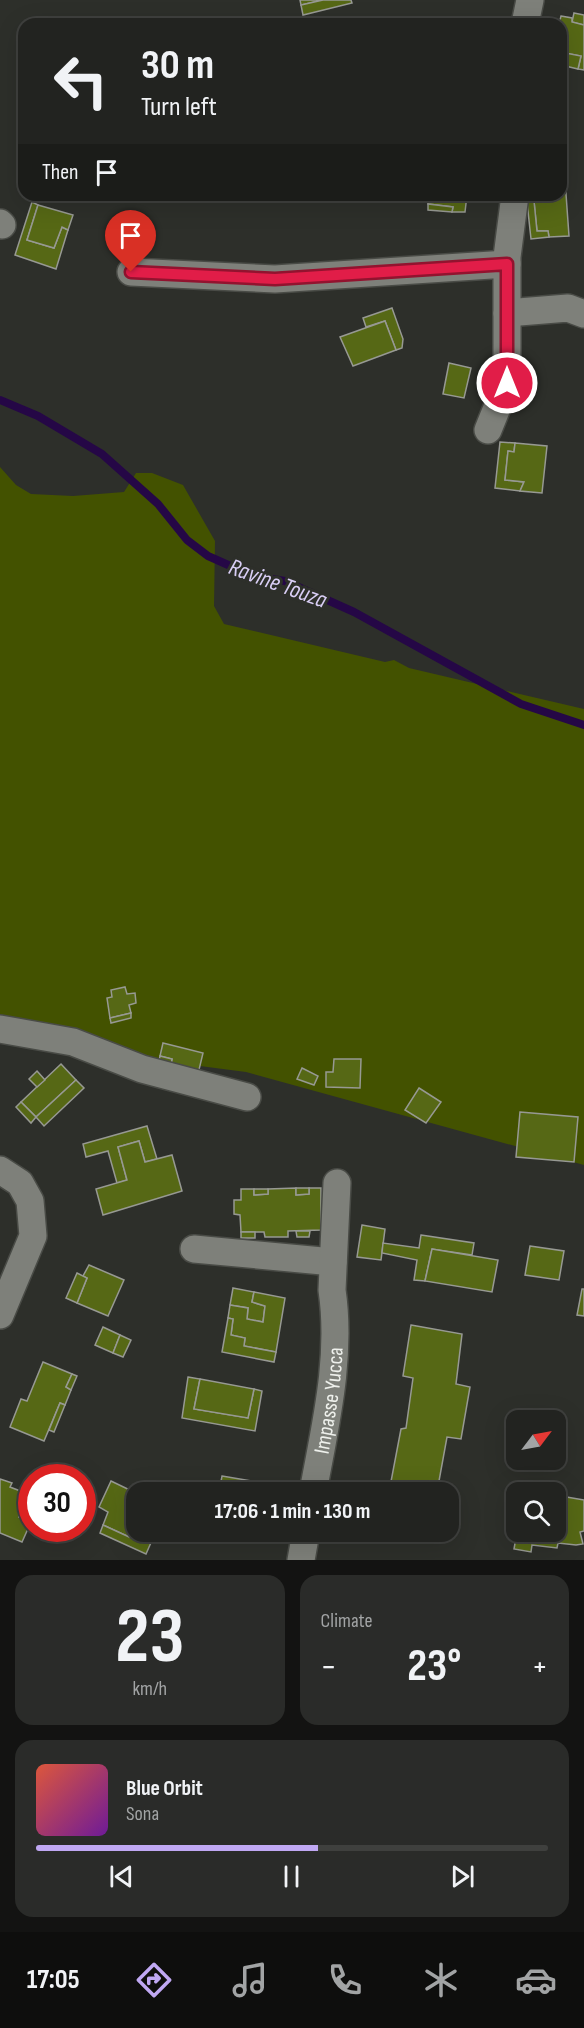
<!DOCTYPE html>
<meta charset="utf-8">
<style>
:root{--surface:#222320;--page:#2a2b29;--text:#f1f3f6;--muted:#a2a4a5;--line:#3f403e;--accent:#c0a8f3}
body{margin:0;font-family:"Sofia Sans Condensed",sans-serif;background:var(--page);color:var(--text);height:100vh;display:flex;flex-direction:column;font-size:22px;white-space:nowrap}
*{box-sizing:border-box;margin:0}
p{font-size:20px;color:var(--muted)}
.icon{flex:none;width:33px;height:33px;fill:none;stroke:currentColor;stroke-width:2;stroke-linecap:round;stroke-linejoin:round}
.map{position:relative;height:1560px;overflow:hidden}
.drawer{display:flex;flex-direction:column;gap:15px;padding:15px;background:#131312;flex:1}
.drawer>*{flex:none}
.banner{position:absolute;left:18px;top:18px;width:549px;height:183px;border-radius:18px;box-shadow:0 6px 24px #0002,0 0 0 2px var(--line);background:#222320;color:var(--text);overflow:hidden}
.needle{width:39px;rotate:58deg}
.buttons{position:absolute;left:506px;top:1410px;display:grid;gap:12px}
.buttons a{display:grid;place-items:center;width:60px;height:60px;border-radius:12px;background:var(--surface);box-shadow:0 6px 24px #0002,0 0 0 2px var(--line);font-size:30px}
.speed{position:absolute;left:18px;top:1464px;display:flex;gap:12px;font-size:30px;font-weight:700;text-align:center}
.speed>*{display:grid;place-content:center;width:78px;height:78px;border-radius:50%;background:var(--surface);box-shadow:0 6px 24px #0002,0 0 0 2px var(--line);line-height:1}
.speed .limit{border:9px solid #d22;background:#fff;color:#111}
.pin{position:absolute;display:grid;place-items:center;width:51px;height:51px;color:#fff;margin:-62px -26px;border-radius:50% 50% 50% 0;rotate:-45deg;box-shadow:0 0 6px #0007}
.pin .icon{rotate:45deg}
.me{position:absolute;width:66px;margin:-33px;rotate:0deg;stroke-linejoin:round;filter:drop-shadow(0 0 4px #0008)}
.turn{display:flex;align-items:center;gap:21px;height:126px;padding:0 24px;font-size:27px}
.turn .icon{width:78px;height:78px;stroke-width:2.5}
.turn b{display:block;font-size:42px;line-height:51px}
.then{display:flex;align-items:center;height:57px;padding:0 24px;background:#0003;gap:12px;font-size:22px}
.big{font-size:45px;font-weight:700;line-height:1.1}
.drawer .widget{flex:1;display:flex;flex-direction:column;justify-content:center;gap:9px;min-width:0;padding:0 21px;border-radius:18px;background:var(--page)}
.drawer .dial{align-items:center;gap:0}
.dial b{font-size:78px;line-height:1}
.song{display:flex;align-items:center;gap:18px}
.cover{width:72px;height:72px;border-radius:9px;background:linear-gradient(135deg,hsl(10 70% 55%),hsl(280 70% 35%))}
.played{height:6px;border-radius:3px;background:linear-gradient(90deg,var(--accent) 55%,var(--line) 55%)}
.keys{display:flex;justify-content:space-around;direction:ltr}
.heat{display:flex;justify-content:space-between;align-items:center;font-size:33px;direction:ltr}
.drawer .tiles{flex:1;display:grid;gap:15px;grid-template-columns:1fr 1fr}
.widget:last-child{grid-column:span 2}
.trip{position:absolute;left:126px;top:1482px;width:333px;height:60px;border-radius:18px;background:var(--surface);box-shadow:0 6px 24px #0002,0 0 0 2px var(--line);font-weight:700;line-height:60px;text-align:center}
.tab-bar{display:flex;height:96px;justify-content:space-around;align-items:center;background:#0e0e0d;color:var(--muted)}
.tab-bar .icon{width:42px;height:42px}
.tab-bar .current{color:var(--accent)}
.tab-bar b{font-size:27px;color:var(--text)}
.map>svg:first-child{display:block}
</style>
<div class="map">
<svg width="584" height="1560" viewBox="0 0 584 1560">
<rect width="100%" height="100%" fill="#2d2f2a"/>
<!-- green -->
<polygon fill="#435200" points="0,467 16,485 31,494 73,496 124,492 136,473 152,473 183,485 215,541 214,606 224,624 385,662 394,660 409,668 584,709 584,1165 246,1072 0,1040"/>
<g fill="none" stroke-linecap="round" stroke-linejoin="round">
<!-- stream -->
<polyline stroke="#250746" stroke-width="8" points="0,400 38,416 102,454 158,504 187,540 208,556 253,576 285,581 354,612 521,704 584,725"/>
</g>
<!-- building -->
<g fill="#566815" stroke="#979993" stroke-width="1.5">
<polygon points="300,0 323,0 301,5"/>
<polygon points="323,0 351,0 352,3 303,15 301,5"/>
<polygon points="574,13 584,15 584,25 572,22"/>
<polygon points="561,16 572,18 572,22 584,25 584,70 578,69 581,56 565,53 568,38 561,36 561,24 559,24"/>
<polygon points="561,36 568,38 565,53 581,56 578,69 561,65"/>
<polygon points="565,180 569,236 549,237 548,231 537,231 534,201 527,202 527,195 561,195 561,181"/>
<polygon points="429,195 467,195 465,212 452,212 453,207 428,204"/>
<polygon points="534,201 537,231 548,231 549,237 531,239 527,202"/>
<polygon points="32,202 38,205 27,240 54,248 62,227 68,230 56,269 15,255"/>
<polygon points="428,204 453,207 452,212 428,210"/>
<polygon points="38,205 73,215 68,230 62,227 54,248 27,240"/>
<polygon points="392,308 403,339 402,348 396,350 385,321 366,327 363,318"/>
<polygon points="385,321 396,350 353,366 340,337"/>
<polygon points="449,363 471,368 464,398 443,394"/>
<polygon points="500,442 515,443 514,452 508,451 505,480 524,482 520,491 495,488"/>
<polygon points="515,443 547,446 542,493 520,491 524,482 505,480 508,451 514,452"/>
<polygon points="125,987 127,994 135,993 136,1003 129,1005 131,1013 110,1018 107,998 112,997 111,990"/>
<polygon points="131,1013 131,1018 111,1023 110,1018"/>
<polygon points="163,1043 203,1053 198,1074 170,1069 172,1059 160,1056"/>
<polygon points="160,1056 172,1059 170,1069 158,1066"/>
<polygon points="334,1059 361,1059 360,1088 326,1087 326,1072 333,1072"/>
<polygon points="61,1064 76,1080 36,1117 21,1102"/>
<polygon points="302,1068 318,1076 314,1085 297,1079"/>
<polygon points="37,1071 45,1080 37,1087 29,1079"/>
<polygon points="76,1080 84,1088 44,1126 36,1117"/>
<polygon points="419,1088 441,1102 426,1123 405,1110"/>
<polygon points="21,1102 36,1117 31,1123 16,1107"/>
<polygon points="520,1112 578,1117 574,1162 516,1157"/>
<polygon points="147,1126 157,1159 145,1162 139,1141 118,1147 127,1180 117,1183 108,1151 86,1157 83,1144"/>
<polygon points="139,1141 145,1162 172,1155 182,1191 103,1215 96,1189 127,1180 118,1147"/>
<polygon points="296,1188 296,1195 309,1194 309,1188 321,1188 321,1230 288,1231 288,1237 265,1237 264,1232 241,1232 240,1215 234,1214 234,1200 241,1200 241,1189 254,1189 254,1195 268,1194 268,1189"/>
<polygon points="296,1188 309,1188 309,1194 296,1195"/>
<polygon points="254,1189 268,1189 268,1194 254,1195"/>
<polygon points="362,1225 385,1229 381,1260 357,1257"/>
<polygon points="296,1231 310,1231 309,1237 297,1237"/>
<rect x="241" y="1232" width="14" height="6"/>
<polygon points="421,1235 474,1243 472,1255 432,1249 425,1281 414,1280 417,1260 382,1253 383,1243 419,1248"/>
<polygon points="530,1246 564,1251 559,1280 525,1275"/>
<polygon points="432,1249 498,1260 492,1292 425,1281"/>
<polygon points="89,1265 124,1280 108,1316 77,1303 87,1278 83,1276"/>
<polygon points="77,1273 87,1278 77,1303 66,1298"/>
<polygon points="233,1288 254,1292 252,1302 265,1306 263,1322 247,1319 248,1308 230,1305"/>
<polygon points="582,1289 584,1289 584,1316 577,1315"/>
<polygon points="254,1292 285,1298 276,1352 244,1346 245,1338 231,1335 233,1319 228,1318 230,1305 248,1308 247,1319 263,1322 265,1306 252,1302"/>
<polygon points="228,1318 233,1319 231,1335 245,1338 244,1346 276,1352 274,1362 222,1352"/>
<polygon points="411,1325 462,1334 456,1384 470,1387 461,1439 447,1437 437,1492 389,1492 401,1429 406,1428 413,1378 403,1376"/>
<polygon points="103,1327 120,1335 113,1353 95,1345"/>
<polygon points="120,1335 131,1340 123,1357 113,1353"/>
<polygon points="43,1362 72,1374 66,1387 71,1390 65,1405 60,1403 44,1441 10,1427 21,1399 27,1401"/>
<polygon points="72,1374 77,1376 71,1390 66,1387"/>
<polygon points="188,1377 200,1379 194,1409 248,1418 254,1389 262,1391 255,1431 182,1418"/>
<polygon points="200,1379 254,1389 248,1418 194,1409"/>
<polygon points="60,1403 65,1405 54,1432 49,1430"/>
<polygon points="222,1476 275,1485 274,1492 219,1492"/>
<polygon points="0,1479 12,1483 10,1487 28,1494 19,1517 31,1522 22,1542 0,1533"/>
<polygon points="111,1481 136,1493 136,1532 145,1533 140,1542 103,1525 108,1512 99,1507"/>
<polygon points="275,1485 285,1487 284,1492 274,1492"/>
<polygon points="525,1489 545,1492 524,1492"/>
<polygon points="555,1495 584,1500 584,1531 580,1532 583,1544 576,1545 558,1543 557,1548 532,1545 531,1552 514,1549 517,1532 555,1532 559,1508 555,1507"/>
<polygon points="24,1506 32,1509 31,1522 19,1517"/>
<polygon points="103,1525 140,1542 145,1533 153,1538 146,1554 100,1533"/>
</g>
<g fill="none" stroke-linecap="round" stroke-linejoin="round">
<defs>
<g id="minor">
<polyline points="525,24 530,0"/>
<polyline points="0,223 2,225"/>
<polyline points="131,272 275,279 507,264"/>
<polyline points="507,313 568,308 584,314"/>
<polyline points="488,430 507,383 507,257 515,195"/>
<polyline points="0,1029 73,1042 142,1069 247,1097"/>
<polyline points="0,1170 20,1183 30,1201 33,1236 0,1315"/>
<polyline points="194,1249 333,1262"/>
<path id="s1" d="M313,1492C325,1426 342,1358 332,1290L337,1183"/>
<polyline points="301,1560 306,1532"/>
</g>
</defs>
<!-- minor casing -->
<use href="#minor" stroke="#494b46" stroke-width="30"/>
<!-- minor -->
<use href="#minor" stroke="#7e807a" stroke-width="27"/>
</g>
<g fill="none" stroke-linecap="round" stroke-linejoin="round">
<defs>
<polyline id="route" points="131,272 275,279 507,264 507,383"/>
</defs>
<!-- route casing -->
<use href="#route" stroke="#92132f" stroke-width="15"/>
<!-- route -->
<use href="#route" stroke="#e11d48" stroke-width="10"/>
</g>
<g text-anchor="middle" stroke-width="6" stroke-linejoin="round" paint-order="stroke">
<!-- street labels -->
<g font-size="22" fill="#eef0ec" stroke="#2d2f2a">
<text dy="8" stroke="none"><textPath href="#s1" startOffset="93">Impasse Yucca</textPath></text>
</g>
<!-- water labels -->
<g font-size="24" font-style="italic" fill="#d9cef5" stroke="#2d2f2a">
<text transform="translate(278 583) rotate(20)" y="8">Ravine Touza</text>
</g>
</g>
</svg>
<div class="buttons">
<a><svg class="needle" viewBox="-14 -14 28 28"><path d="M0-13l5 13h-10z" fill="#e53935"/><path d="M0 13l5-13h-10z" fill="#a2a4a5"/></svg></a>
<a><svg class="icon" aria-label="search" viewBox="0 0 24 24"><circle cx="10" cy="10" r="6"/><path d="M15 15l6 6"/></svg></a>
</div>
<div class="speed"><div class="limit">30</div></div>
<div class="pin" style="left:131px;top:272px;background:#d93025"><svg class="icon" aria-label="arrive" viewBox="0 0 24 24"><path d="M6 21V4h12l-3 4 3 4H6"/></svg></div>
<svg class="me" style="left:507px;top:383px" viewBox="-20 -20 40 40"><circle r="17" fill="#e11d48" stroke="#fff" stroke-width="3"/><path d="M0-11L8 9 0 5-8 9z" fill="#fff"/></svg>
<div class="trip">17:06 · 1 min · 130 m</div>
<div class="banner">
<div class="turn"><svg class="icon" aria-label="left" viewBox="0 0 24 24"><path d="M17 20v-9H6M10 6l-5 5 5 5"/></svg><div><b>30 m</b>Turn left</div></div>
<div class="then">Then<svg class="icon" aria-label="arrive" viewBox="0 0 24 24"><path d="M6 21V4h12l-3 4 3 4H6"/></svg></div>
</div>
</div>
<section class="drawer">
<div class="tiles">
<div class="widget dial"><b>23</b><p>km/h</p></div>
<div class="widget"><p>Climate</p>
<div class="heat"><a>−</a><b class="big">23°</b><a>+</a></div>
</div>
<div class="widget">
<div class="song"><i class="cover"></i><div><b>Blue Orbit</b><p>Sona</p></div></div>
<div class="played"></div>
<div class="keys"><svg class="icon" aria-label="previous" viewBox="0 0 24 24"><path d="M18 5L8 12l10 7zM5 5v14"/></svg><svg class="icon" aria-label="pause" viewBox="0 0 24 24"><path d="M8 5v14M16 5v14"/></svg><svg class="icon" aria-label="next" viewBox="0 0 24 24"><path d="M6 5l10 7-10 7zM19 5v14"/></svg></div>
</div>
</div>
</section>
<nav class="tab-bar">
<b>17:05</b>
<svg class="icon current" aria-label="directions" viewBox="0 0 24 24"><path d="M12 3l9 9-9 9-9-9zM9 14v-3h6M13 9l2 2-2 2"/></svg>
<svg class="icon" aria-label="music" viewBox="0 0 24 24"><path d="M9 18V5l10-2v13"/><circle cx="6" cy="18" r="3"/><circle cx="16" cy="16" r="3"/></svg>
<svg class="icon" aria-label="phone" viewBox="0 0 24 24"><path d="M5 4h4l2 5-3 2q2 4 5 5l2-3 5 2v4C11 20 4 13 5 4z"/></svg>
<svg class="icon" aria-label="climate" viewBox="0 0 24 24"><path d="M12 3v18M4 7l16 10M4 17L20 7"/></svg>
<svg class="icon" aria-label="car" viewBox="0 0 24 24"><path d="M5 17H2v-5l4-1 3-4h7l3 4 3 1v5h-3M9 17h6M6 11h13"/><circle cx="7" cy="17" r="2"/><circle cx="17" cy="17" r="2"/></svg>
</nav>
